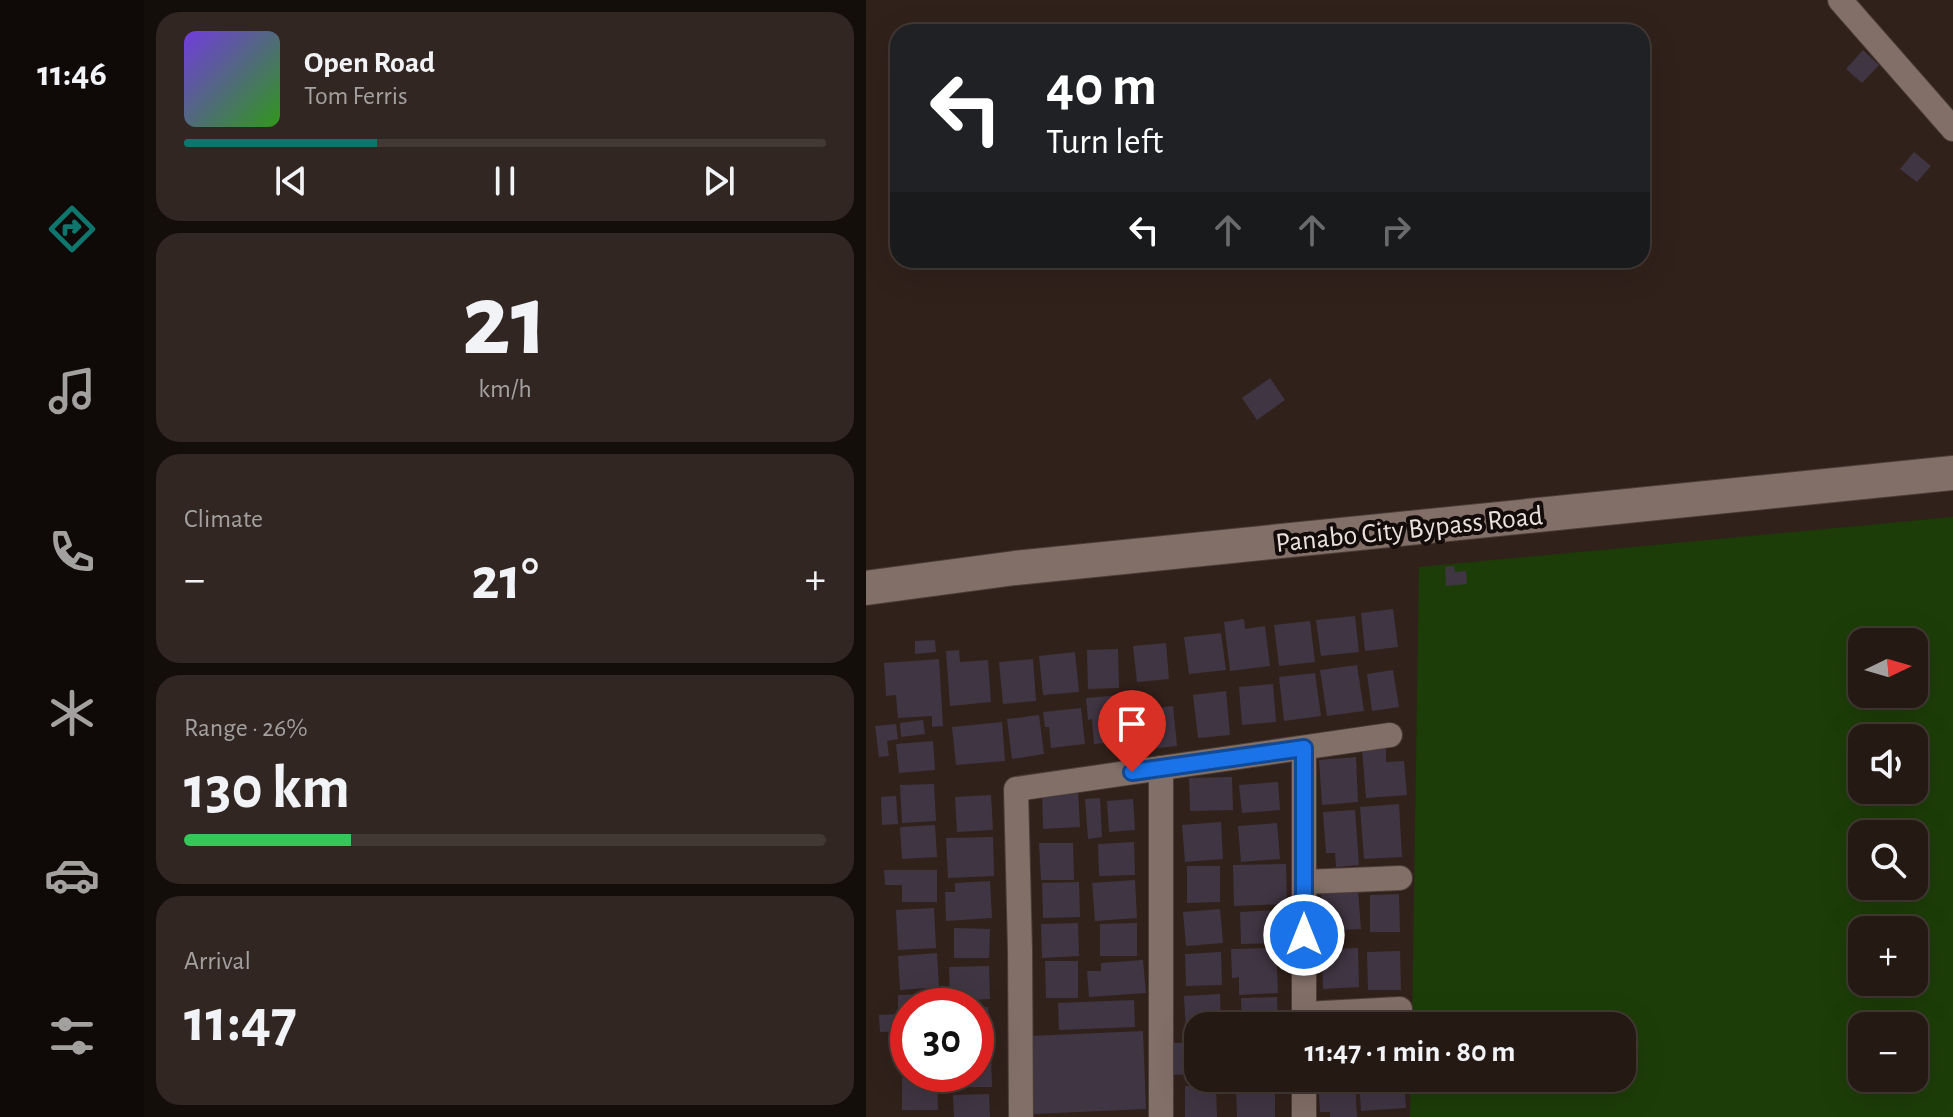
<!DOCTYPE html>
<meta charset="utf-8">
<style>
:root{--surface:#251914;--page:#312622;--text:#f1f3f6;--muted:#a3a0a0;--line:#423834;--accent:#0f766e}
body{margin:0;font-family:"Alegreya Sans",sans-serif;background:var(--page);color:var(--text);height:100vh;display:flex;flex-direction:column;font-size:30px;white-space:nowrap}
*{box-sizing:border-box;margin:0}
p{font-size:26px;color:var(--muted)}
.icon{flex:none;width:44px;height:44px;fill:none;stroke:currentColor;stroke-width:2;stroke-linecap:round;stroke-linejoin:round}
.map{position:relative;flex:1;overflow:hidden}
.panel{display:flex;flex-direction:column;gap:12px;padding:12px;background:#140e0b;width:722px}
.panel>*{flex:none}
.hud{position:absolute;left:24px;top:24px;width:760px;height:244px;border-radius:24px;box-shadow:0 8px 32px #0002,0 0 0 2px var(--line);background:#202124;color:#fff;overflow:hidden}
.needle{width:52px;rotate:85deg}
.buttons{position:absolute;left:982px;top:628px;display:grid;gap:16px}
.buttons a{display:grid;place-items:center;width:80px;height:80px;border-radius:16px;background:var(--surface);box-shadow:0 8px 32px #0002,0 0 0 2px var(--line);font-size:40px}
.speed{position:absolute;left:24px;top:988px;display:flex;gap:16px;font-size:40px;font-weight:700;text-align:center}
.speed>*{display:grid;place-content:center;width:104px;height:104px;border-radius:50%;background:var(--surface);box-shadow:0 8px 32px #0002,0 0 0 2px var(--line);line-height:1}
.speed .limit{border:12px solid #d22;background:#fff;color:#111}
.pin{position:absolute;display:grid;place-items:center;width:68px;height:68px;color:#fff;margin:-82px -34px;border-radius:50% 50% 50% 0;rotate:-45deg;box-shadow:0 0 8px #0007}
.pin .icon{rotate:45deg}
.me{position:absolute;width:88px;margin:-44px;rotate:0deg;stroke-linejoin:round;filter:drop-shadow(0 0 6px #0008)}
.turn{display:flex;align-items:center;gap:28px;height:168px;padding:0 24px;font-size:36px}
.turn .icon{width:104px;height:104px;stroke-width:2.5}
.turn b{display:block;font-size:56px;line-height:68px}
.lanes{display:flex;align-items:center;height:76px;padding:0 24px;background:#0003;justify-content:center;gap:40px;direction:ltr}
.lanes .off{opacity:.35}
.big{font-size:60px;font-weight:600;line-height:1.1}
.panel .card{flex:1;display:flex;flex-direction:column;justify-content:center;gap:12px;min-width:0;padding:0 28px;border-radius:24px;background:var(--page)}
.panel .dial{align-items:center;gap:0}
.dial b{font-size:104px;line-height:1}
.song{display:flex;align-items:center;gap:24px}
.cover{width:96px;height:96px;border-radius:12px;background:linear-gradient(135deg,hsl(260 70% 55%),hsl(110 70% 35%))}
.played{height:8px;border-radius:4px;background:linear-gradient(90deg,var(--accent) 30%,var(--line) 30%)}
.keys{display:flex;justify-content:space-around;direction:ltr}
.heat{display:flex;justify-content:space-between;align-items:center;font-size:44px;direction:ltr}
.charge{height:12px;border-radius:6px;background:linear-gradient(90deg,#34c759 26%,var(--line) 0)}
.trip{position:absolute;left:318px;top:1012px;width:452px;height:80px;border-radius:24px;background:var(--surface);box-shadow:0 8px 32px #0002,0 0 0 2px var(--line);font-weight:600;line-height:80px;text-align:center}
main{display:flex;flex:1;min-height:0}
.menu{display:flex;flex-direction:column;width:144px;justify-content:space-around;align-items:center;background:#0f0a08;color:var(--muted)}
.menu .icon{width:56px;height:56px}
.menu .current{color:var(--accent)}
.menu b{font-size:36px;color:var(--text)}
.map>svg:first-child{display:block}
</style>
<main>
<nav class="menu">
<b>11:46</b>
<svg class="icon current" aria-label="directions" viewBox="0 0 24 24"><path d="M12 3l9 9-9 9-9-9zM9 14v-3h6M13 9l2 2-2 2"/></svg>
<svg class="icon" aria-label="music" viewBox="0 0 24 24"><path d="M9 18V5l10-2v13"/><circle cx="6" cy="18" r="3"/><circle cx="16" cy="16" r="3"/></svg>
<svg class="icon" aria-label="phone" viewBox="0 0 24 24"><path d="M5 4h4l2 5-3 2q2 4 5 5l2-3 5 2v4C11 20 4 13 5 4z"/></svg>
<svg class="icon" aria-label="climate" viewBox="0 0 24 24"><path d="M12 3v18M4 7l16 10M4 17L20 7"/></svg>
<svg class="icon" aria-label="car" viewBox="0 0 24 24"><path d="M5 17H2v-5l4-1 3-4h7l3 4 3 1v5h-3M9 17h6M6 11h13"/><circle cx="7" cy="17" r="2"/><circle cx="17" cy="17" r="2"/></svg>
<svg class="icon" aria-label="filters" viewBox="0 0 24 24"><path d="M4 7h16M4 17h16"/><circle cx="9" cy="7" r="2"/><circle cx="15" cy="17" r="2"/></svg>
</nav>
<section class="panel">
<div class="card">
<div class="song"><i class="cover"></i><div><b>Open Road</b><p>Tom Ferris</p></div></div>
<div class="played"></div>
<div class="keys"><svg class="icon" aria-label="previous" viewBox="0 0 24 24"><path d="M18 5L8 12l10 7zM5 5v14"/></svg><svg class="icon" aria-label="pause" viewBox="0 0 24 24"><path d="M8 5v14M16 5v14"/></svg><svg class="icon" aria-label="next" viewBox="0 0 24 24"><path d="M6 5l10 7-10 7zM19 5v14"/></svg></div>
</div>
<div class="card dial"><b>21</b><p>km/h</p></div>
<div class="card"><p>Climate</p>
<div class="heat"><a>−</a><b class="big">21°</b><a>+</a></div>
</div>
<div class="card"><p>Range · 26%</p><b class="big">130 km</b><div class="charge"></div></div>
<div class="card"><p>Arrival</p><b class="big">11:47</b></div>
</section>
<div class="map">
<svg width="1087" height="1117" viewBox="0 0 1087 1117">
<rect width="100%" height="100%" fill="#31211b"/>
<!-- green -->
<path fill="#1c3d08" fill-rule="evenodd" d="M1087,517V1117H544L545,1078H756V1026H546L553,567ZM996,642H1048V694H996ZM996,738H1048V790H996ZM996,834H1048V886H996ZM996,930H1048V982H996ZM996,1026H1048V1078H996Z"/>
<!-- building -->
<g fill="#403543">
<polygon points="997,50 1013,65 996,83 980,69"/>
<polygon points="1048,152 1065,166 1051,182 1034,169"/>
<polygon points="404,378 419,400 391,420 376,398"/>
<polygon points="588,566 589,572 600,571 601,584 580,586 579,567"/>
<polygon points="527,609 532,647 499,651 495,613"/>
<polygon points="489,616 493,652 455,656 450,620"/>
<polygon points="378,619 379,629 399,626 404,666 364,671 358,622"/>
<polygon points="444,621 449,662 413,666 408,625"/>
<polygon points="355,633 360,670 323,674 318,637"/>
<polygon points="69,640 70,652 49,654 49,641"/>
<polygon points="300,643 303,679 271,682 267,646"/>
<polygon points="252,649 253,688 222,689 221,650"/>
<polygon points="93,650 94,662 122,660 125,702 84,706 80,651"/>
<polygon points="209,652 213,692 177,695 173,656"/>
<polygon points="73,659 77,726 66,727 66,716 32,718 30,695 20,696 18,663"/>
<polygon points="167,659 170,701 137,704 133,662"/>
<polygon points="491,665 498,711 461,716 454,670"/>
<polygon points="527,670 533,707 506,711 501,674"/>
<polygon points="449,673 455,716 418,721 413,677"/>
<polygon points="407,684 410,722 376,725 373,687"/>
<polygon points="360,691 364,735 332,738 327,695"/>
<polygon points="256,695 261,741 228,744 226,719 222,720 220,698"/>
<polygon points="307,706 311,746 273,750 269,710"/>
<polygon points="215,708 219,744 185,748 183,727 179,727 177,712"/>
<polygon points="173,715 178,754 146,759 141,719"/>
<polygon points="57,720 59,734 35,737 34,723"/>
<polygon points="136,722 139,761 90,765 86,727"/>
<polygon points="30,724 32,739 21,741 23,756 13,757 9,726"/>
<polygon points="67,741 69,770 33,773 30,744"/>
<polygon points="520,747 520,762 538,761 541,795 500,798 496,749"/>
<polygon points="490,757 492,802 456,805 453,760"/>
<polygon points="366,777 367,810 324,811 323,778"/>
<polygon points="412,782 414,810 376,813 373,785"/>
<polygon points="68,784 70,821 36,823 34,785"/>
<polygon points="212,790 214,827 177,829 176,792"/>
<polygon points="125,795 127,830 91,832 89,797"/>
<polygon points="30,796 32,824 16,825 15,797"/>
<polygon points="234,798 236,837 222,839 219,799"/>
<polygon points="267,799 269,830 243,832 241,801"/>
<polygon points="533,804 536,857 498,859 494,807"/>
<polygon points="489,810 493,865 470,867 469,853 460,853 457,812"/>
<polygon points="355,822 357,859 319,862 316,825"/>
<polygon points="411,823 414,859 375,862 372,826"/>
<polygon points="69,825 71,857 36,859 34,827"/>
<polygon points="127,837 128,876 82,878 80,838"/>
<polygon points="268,842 269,875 233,876 232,844"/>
<polygon points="173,843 207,843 208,880 175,880"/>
<polygon points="420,864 421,904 368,906 367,865"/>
<polygon points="321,866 354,866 354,902 321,903"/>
<polygon points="18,870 71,870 71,902 36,902 36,885 19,885"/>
<polygon points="269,880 271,918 229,921 226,883"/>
<polygon points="124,881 126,918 80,921 79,892 89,892 89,883"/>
<polygon points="213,882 214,917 177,918 176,883"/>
<polygon points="492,890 495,929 457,931 455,892"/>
<polygon points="533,894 534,932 504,932 504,895"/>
<polygon points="68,908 70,948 32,950 30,910"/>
<polygon points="354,909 357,943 320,946 317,912"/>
<polygon points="410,910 412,943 375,944 374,912"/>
<polygon points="212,923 213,956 176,958 175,924"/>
<polygon points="271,923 271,956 234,956 234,924"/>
<polygon points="88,928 124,929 123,958 88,958"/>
<polygon points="410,948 412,993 373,995 373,977 366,978 365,949"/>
<polygon points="492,948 493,987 457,989 456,949"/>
<polygon points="534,951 535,990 502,990 501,952"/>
<polygon points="355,952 356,985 320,986 319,954"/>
<polygon points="71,953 73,987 34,990 32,956"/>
<polygon points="277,960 280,993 223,997 221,971 235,971 235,963"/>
<polygon points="179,961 212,961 212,998 180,998"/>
<polygon points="123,966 124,999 107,1000 108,1005 84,1006 83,967"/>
<polygon points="77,994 77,1006 42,1006 42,1031 14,1032 13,1015 32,1014 32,995"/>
<polygon points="354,994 355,1026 332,1026 332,1032 320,1032 318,996"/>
<polygon points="411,997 412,1026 376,1026 375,998"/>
<polygon points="268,1000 269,1027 193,1030 192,1003"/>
<polygon points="122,1007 125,1042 110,1043 110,1008"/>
<polygon points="538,1021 538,1026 499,1026 499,1023"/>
<polygon points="277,1031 280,1109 168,1114 165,1036"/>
<polygon points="34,1038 42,1038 42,1074 36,1074"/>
<polygon points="332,1042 332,1074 307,1075 307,1043"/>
<polygon points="125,1051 126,1087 90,1087 90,1074 110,1074 110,1052"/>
<polygon points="71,1077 72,1110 36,1110 36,1078"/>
<polygon points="370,1078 412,1078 412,1082 370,1083"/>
<polygon points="452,1078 489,1078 491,1117 464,1117 464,1112 454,1112"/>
<polygon points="493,1078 538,1078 540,1108 495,1111"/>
<polygon points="319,1086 350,1086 351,1117 319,1117"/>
<polygon points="409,1088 409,1117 371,1117 370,1089"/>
<polygon points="123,1094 124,1117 88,1117 87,1095"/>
</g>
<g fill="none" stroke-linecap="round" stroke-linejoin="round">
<defs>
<g id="street">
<polyline points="974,0 1087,129"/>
<polyline points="438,882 534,878"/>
<polyline points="438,1014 534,1009"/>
<polyline points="438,1026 438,748"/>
<polyline points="438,1078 438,1117"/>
<polyline points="155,1117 154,950 150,789 524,735"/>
<polyline points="295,1117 295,768"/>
</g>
<polyline id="secondary" points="0,588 149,568 1087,473"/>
</defs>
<!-- street casing -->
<use href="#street" stroke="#4a3d38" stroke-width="26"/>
<!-- secondary casing -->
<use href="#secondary" stroke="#4a3d38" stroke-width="36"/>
<!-- street -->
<use href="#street" stroke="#826f67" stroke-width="24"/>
<!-- secondary -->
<use href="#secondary" stroke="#826f67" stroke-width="34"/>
</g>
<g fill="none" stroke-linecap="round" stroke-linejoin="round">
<defs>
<polyline id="route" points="266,772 438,748 438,935"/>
</defs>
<!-- route casing -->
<use href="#route" stroke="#114b97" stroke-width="20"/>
<!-- route -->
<use href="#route" stroke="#1a73e8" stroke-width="14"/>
</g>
<g text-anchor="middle" stroke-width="8" stroke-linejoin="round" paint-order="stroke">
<!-- street labels -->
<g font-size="28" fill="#eadfdb" stroke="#130c0a">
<text transform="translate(543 528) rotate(-6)" y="10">Panabo City Bypass Road</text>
</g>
</g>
</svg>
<div class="buttons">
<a><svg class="needle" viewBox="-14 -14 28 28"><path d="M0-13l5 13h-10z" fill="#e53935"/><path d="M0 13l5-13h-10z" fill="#a3a0a0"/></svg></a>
<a><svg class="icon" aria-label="sound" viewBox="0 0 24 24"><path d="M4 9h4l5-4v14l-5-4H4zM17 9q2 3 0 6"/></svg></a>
<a><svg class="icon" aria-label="search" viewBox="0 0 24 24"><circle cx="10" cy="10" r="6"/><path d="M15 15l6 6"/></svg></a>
<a>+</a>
<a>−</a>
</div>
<div class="speed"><div class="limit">30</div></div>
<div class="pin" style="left:266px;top:772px;background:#d93025"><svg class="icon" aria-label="arrive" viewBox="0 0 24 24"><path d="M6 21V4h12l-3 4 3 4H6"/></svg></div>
<svg class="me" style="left:438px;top:935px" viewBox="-20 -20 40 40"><circle r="17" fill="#1a73e8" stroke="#fff" stroke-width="3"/><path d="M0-11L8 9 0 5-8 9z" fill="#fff"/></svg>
<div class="trip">11:47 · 1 min · 80 m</div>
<div class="hud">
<div class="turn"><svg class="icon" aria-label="left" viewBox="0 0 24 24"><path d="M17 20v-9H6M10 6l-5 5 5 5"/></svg><div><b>40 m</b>Turn left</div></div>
<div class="lanes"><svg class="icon" aria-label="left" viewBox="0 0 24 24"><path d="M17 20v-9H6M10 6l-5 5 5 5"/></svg><svg class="icon off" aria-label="ahead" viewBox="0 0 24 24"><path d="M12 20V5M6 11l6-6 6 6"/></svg><svg class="icon off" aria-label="ahead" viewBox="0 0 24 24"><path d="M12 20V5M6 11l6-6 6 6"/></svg><svg class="icon off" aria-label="right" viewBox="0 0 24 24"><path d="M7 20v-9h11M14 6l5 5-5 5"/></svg></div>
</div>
</div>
</main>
